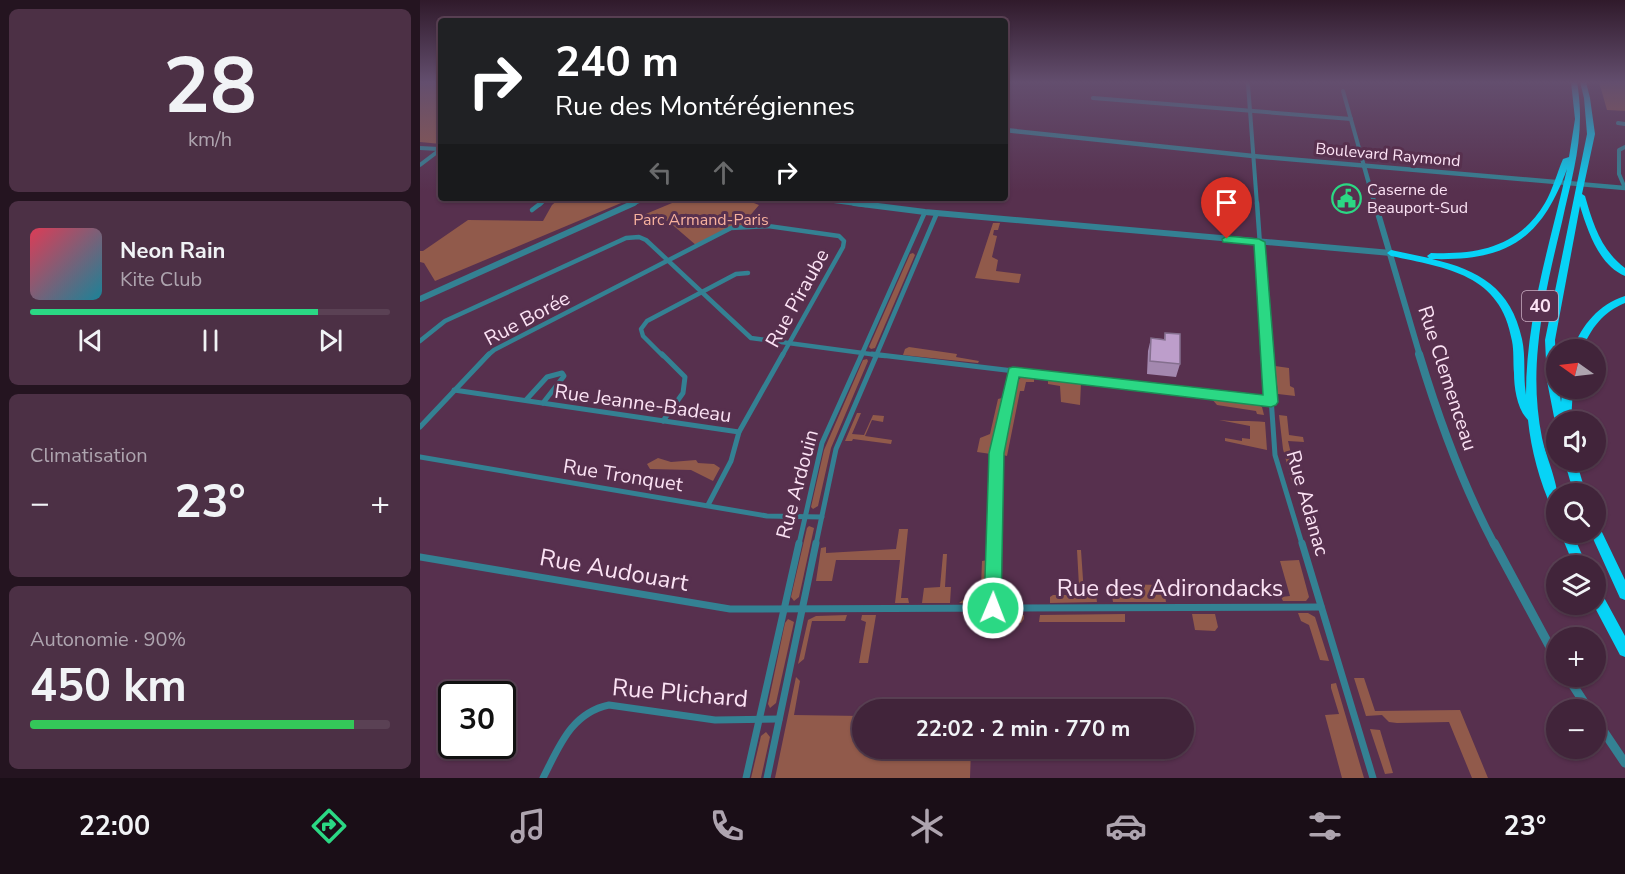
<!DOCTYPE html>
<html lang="fr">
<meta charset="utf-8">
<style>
:root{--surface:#41243a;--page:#4c3045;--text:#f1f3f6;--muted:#aea4af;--line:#5a4154;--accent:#2bd884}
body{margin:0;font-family:"Nunito Sans",sans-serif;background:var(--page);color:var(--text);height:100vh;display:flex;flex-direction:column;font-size:22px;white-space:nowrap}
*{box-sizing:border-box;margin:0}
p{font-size:20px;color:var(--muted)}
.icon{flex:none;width:33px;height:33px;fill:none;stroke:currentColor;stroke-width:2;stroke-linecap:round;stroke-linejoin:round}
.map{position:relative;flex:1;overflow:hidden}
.details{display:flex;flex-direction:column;gap:9px;padding:9px;background:#241420;width:420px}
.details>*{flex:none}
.guide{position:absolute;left:18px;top:18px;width:570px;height:183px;border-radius:6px;box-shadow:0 2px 4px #0004,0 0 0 2px var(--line);background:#202124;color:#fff;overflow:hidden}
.needle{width:39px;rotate:284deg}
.fabs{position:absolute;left:1126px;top:339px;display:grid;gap:12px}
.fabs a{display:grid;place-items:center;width:60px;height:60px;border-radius:50%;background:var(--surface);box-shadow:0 2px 4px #0004,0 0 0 2px var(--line);font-size:30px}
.speed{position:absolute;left:18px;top:681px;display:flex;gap:12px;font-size:30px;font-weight:700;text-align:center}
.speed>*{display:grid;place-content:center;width:78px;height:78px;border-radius:50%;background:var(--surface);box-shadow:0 2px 4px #0004,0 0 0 2px var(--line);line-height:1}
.speed .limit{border:3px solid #111;border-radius:9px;background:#fff;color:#111}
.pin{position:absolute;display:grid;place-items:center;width:51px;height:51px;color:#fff;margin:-62px -26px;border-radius:50% 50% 50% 0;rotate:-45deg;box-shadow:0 0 6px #0007}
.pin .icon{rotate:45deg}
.me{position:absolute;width:66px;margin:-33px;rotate:1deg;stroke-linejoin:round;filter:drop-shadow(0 0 4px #0008)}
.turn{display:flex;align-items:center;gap:21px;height:126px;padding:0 18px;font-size:27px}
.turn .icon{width:78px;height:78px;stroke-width:2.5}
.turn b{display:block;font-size:42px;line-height:51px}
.lanes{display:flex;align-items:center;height:57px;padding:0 18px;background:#0003;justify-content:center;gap:30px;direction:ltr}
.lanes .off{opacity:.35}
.big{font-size:45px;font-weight:700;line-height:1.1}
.details .card{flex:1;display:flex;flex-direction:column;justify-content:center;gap:9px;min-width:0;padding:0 21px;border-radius:9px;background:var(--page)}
.details .dial{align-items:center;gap:0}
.dial b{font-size:78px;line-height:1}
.song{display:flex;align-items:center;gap:18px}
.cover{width:72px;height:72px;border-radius:9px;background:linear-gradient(135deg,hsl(350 70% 55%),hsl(190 70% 35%))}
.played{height:6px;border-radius:3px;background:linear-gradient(90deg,var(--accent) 80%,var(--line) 80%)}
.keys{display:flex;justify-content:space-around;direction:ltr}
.heat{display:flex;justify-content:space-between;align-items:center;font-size:33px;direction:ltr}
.charge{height:9px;border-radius:4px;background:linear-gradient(90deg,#34c759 90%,var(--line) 0)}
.trip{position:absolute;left:432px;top:699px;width:342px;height:60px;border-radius:30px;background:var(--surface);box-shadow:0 2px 4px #0004,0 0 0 2px var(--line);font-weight:700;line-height:60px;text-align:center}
.dock{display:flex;height:96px;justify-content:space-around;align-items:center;background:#1a0e17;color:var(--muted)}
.dock .icon{width:42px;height:42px}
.dock .on{color:var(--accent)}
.dock b{font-size:27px;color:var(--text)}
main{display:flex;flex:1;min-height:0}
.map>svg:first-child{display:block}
</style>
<main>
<section class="details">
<div class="card dial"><b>28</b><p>km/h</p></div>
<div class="card">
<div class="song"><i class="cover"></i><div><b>Neon Rain</b><p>Kite Club</p></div></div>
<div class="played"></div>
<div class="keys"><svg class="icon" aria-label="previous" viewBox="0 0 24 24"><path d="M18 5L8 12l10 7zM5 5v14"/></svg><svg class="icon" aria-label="pause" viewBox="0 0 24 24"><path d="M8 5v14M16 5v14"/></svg><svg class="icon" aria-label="next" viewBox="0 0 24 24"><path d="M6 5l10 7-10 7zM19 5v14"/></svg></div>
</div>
<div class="card"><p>Climatisation</p>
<div class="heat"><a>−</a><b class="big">23°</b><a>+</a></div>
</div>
<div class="card"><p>Autonomie · 90%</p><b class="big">450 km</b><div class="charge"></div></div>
</section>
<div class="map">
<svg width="1205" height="778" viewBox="0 0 1205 778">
<rect width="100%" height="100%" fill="#57304e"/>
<!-- green -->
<g fill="#915a4b">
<polygon points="0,82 21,82 21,144 0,142"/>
<polygon points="1179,82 1205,82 1205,111 1187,110"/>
<polygon points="140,198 213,198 15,281 4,263 0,262 0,251 3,251 48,220 123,221 132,205"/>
<polygon points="264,198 321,198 339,205 322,225 277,246 248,221 221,216"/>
<polygon points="573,223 580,223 578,230 574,230 573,235 577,236 572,257 578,260 576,271 601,274 599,283 555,278"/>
<polygon points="493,253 495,255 455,348 451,349 449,347 490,254"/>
<polygon points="489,347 537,354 536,357 559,361 558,363 483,355 485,349"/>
<polygon points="447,359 448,361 411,448 398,506 393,509 391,507 404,450 443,360"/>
<polygon points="855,366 869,368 870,386 874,388 875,396 858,394"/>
<polygon points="603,376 614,377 614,382 606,382 604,391 600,391 587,456 583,455 597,381"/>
<polygon points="628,379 661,383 660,405 641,402 640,386 628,384"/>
<polygon points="582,398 571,454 557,452 560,438 570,434 578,399"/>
<polygon points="791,398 835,403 842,407 844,415 837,414 836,411 797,405"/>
<polygon points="437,413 441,413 432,434 444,435 453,415 464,416 463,422 452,420 445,436 472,440 471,444 433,439 432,441 425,441"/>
<polygon points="859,415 867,416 869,435 883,437 884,442 868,441 877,479 872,483 863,449"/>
<path d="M799,420C816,422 829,420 845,422L847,450L805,441V438L822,441V438L830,439V426Z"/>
<polygon points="238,458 251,462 276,460 278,463 294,464 300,468 293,481 271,470 230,469 227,464"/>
<polygon points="389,526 394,528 379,597 374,601 371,597 387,528"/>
<polygon points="479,529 488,529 481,598 488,598 489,603 475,603 480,560 416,560 412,581 396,581 401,548 406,547 406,553 476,549"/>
<polygon points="657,550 661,550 664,594 676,595 677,602 630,603 630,597 633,595 656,595 656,587 659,586"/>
<polygon points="523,554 527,554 525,587 531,587 530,603 502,603 504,588 520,587"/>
<path d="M568,560C567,571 571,599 559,602C554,604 545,603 539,603L561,587L562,561Z"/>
<polygon points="879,560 889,597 886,601 863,601 861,597 870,596 860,561"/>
<polygon points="690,584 743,585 746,602 693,602"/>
<polygon points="878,613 888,613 895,617 909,661 900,660 889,625 881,621"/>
<polygon points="705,614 705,622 619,622 620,615"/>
<polygon points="772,614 795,614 798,627 795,631 775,630"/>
<polygon points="427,615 425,621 392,621 384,659 378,664 388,620 396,616"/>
<polygon points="442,615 456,615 448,663 439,663 446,622 441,620"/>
<polygon points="550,615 604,615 604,619 601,623 587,623 587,631 561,632 561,623 552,623"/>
<polygon points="368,619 374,622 356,703 350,708 348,704 365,623"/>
<polygon points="376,677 380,681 374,715 442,716 442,748 551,749 550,778 355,778"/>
<polygon points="934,678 944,678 955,711 1040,710 1068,778 1052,778 1029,722 977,723 969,722 962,715 946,716"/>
<polygon points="916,683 944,778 922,778 905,715 919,714 911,688 911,684"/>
<polygon points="950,729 960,730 973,773 965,774"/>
<polygon points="346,732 350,737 341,778 331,778 341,736"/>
</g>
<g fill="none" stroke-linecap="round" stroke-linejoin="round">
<!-- minor-far3 -->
<g stroke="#348193" stroke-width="4">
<polyline points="828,84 837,205"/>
<polyline points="923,91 944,166"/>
<polyline points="673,98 931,119"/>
<polyline points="1198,123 1205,124"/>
<polyline points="1205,147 1199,150 1199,174 1205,188"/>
<polyline points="0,148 19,149"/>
<polyline points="0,165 21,149"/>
<polyline points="119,205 127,198"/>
</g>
<!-- minor-far2 -->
<g stroke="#348193" stroke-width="4.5">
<polyline points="837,203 848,356"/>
<polyline points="112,210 121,203"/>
<polyline points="0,341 25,321 206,238 219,237 226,240 331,338 465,356"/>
<polyline points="67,356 74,350 311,228 348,226 419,236 424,241 423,247 362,356"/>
<polyline points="243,356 223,336 221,329 227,321 316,274 328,273"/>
<polyline points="441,356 505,212"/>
<polyline points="456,356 517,213"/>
</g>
<!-- minor-far1 -->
<g stroke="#348193" stroke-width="5">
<polyline points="242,354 265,377 263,393 243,421"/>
<polyline points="452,354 851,402"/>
<polyline points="848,354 855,455 882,544"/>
<polyline points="34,390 319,432"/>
<polyline points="106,400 127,377 142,373 144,376 123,403"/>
<polyline points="0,427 69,354"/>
<polyline points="0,457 347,516 402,517"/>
<polyline points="288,505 311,461 319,432 363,354"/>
<polyline points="379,544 402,443 442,354"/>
<polyline points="396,544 416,449 457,354"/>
<polyline points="575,544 577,453 593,372"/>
</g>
<!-- minor -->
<g stroke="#348193" stroke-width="7">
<polyline points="882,543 953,778"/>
<polyline points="0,557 310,609 901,607"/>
<polyline points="573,608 575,543"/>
<path d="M123,778C139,747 151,713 189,705L295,720L359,719"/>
<polyline points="326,778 379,543"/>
<polyline points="347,778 396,543"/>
</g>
<!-- tertiary-far3 -->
<g stroke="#348193" stroke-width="4.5">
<polyline points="585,130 833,156 1205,188"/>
<polyline points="944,166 955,205"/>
<polyline points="393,198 446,205"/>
<polyline points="210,205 225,198"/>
</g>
<!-- tertiary-far2 -->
<g stroke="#348193" stroke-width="6">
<polyline points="434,203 505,212 971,253"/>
<polyline points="955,203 1000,356"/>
<polyline points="0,299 214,203"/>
</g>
<!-- tertiary-far1 -->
<path stroke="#348193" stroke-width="8" d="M999,354C1019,420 1042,484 1074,544"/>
<!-- tertiary -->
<g stroke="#348193" stroke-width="9">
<polyline points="1074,543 1137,660"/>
<polyline points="1147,676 1169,710"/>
<polyline points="1176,720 1205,763"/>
</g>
<!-- motorway -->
<g fill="#07d3f6" fill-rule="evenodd">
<path d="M1151,82H1157C1166,134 1153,172 1142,222C1132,263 1122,305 1118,347C1115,377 1116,408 1122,438C1126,456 1134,473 1137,491C1138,495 1137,506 1137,512L1133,511C1120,483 1111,450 1108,420C1097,409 1094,388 1094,373C1093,362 1094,351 1092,341C1081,274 1027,268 971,256L967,253L971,250L1009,258L1007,256L1011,253C1058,255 1099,247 1125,203C1133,189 1137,173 1143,159L1149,157L1155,119ZM1147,169C1130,244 1106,317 1106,395C1103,376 1106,357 1102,339C1091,288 1059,270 1012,259C1087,261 1121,240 1147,169Z"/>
<path d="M1160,82H1166L1170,98L1175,134L1162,194L1165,196C1173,224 1181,250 1205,268V276C1179,265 1168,232 1160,206L1135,340L1137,388H1139L1141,402L1143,388H1153L1151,422H1137V425L1135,422L1127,381L1125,340L1167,134L1164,98Z"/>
<path d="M1205,296V303C1183,312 1171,328 1162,350H1152C1163,324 1178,305 1205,296Z"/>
<polygon points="1144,460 1156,460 1166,494 1154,494"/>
<polygon points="1176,526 1180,528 1205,580 1205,600 1200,598 1170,532 1176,532"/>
<polygon points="1140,532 1152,532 1167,566 1154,566"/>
<polygon points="1176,591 1181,592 1205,636 1205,657 1200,655 1173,604 1176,604"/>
</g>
</g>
<!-- wall -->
<polygon fill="#a388af" points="745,333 760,364 756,377 727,374 728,351 731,338 744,339"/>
<!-- building -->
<polygon fill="#bd9ecb" stroke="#846f8e" stroke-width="1.5" points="745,333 760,334 760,364 730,361 731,338 745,340"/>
<!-- sky -->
<linearGradient id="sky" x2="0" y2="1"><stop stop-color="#301a2b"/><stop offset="0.43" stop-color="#634e6e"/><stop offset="1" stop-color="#634e6e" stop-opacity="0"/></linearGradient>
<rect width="1205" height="191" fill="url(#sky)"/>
<!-- route -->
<polygon fill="#2bd884" stroke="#1c8c56" stroke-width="1.5" points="807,236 839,239 845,242 858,402 856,405 851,407 599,377 584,453 581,608 579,614 573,617 567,614 564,608 569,453 589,368 593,367 843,395 834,245 803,242 802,239"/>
<!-- icons -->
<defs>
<symbol id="civic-ring" viewBox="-11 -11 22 22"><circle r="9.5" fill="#57304e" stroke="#2bd884" stroke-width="1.5"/><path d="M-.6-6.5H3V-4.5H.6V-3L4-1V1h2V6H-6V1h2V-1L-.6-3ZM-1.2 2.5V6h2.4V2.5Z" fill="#2bd884"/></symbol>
</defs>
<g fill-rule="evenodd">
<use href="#civic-ring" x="910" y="182" width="33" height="33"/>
</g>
<g text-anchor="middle" stroke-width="6" stroke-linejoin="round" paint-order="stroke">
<!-- far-street labels -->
<g font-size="16" fill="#fbe2f4" stroke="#57304e">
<text transform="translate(968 154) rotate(5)" y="6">Boulevard Raymond</text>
</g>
<!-- far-poi labels -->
<g font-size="16" fill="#fbe2f4" stroke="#57304e" text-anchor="start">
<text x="947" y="195">Caserne de<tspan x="947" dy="18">Beauport-Sud</tspan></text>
</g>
<!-- far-park labels -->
<g font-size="16" fill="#f7b19e" stroke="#57304e">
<text x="281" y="225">Parc Armand-Paris</text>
</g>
<!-- shield labels -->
<rect fill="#57304e" stroke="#caadc2" stroke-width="1.5" x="1102" y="291" width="36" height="30" rx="4.5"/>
<g font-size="18" font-weight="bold" fill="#fbe2f4">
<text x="1120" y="312">40</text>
</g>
<!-- street labels -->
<g font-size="20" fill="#fbe2f4" stroke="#57304e">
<text transform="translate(377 298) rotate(-61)" y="7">Rue Piraube</text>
<text transform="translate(107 318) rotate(-28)" y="7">Rue Borée</text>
<text transform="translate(1028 378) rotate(72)" y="7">Rue Clemenceau</text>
<text transform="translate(223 403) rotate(8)" y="7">Rue Jeanne-Badeau</text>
<text transform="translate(203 475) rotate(9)" y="7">Rue Tronquet</text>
<text transform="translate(377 484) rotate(-75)" y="7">Rue Ardouin</text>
<text transform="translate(888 503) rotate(74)" y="7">Rue Adanac</text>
</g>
<!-- near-street labels -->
<g font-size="24" fill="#fbe2f4" stroke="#57304e">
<text transform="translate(194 570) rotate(10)" y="8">Rue Audouart</text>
<text x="750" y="596">Rue des Adirondacks</text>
<text transform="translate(260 693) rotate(5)" y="8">Rue Plichard</text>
</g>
</g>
</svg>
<div class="fabs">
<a><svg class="needle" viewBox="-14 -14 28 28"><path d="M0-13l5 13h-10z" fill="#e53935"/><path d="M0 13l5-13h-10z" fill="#aea4af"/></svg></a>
<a><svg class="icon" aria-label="sound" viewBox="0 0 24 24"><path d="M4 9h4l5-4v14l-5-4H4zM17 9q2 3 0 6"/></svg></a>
<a><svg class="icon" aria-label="search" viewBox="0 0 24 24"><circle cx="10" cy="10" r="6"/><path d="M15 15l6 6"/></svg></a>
<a><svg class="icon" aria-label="layers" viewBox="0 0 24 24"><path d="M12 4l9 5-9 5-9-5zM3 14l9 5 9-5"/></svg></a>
<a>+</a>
<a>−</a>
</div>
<div class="speed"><div class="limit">30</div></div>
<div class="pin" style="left:807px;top:239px;background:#d93025"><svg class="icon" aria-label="arrive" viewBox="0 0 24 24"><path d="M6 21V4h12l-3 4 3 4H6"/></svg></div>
<svg class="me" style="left:573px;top:608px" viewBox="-20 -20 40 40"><circle r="17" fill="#2bd884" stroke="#fff" stroke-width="3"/><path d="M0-11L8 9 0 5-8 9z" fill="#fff"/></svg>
<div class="trip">22:02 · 2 min · 770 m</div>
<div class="guide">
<div class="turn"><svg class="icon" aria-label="right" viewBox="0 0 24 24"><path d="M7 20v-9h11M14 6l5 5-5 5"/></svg><div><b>240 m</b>Rue des Montérégiennes</div></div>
<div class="lanes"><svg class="icon off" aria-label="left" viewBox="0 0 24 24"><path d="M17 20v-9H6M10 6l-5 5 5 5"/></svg><svg class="icon off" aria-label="ahead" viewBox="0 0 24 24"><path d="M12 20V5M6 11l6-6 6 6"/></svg><svg class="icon" aria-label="right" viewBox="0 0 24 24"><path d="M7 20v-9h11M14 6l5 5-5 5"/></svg></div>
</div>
</div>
</main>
<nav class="dock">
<b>22:00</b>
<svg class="icon on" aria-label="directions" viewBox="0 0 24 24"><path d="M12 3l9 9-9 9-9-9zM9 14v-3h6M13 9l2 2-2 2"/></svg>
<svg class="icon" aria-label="music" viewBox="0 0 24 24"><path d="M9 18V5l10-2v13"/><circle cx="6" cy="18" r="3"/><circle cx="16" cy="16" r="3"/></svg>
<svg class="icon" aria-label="phone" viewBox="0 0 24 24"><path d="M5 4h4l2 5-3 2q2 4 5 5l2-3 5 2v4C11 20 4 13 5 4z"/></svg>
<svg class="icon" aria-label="climate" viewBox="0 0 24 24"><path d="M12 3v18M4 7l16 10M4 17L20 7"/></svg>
<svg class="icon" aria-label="car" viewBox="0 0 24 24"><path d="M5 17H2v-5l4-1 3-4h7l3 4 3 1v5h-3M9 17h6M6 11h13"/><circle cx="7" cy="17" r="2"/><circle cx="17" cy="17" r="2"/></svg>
<svg class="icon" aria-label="filters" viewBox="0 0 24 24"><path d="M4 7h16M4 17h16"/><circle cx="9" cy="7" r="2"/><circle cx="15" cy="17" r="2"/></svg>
<b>23°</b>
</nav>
